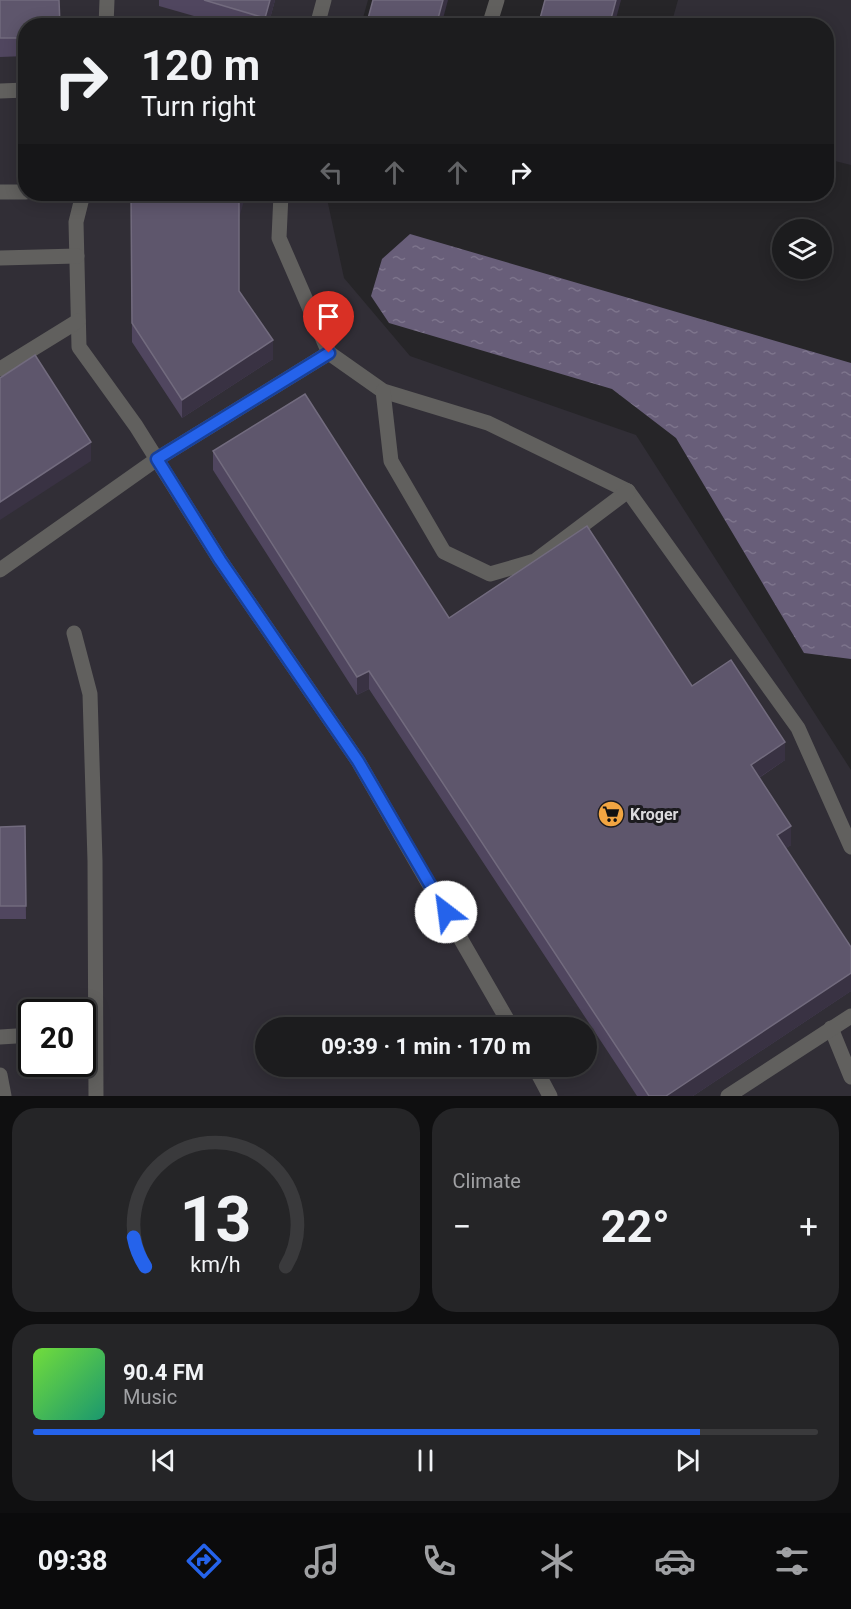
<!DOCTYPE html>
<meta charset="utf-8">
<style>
:root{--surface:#1c1c1e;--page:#252527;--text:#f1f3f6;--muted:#a0a1a4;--line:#3a3a3c;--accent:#2563eb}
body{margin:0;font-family:Roboto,sans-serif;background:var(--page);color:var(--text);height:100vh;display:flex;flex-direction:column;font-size:22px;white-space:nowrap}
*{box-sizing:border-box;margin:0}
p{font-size:20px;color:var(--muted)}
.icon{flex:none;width:33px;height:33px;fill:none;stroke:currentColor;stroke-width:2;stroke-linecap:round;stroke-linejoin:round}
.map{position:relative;height:1096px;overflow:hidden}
.side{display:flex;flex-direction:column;gap:12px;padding:12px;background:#0f0f10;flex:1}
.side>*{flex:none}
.top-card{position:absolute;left:18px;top:18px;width:816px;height:183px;border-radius:24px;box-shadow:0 3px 15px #0003,0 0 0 2px var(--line);background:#1c1c1e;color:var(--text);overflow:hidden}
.controls{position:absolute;left:772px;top:219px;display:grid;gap:12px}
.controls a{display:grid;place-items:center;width:60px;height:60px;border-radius:50%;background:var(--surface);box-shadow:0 3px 15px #0003,0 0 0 2px var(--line);font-size:30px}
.speed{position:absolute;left:18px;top:999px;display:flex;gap:12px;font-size:30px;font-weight:700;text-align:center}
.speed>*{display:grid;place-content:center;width:78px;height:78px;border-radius:50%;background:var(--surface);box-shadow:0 3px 15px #0003,0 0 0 2px var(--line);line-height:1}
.speed .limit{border:3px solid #111;border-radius:9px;background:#fff;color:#111}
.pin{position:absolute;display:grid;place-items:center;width:51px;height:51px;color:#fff;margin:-62px -26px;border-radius:50% 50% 50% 0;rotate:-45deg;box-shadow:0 0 6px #0007}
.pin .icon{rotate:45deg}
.me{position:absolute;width:66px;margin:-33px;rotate:330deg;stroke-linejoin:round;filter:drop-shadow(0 0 4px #0008)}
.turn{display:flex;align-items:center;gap:21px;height:126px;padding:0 24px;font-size:27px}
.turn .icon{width:78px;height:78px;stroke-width:2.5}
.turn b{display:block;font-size:42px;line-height:51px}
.lanes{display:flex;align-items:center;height:57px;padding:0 24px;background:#0003;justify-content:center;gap:30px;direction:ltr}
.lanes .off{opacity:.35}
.big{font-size:45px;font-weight:700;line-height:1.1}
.side .tile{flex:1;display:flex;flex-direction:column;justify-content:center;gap:9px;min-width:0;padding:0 21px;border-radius:24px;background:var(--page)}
.side .dial{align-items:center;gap:0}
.dial svg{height:156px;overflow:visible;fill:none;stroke:var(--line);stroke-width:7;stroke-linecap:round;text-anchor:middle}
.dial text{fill:var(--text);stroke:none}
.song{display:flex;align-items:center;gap:18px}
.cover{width:72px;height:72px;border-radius:9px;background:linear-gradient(135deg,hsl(100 70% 55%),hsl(160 70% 35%))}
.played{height:6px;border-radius:3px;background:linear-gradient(90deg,var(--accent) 85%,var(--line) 85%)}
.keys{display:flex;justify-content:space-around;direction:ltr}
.heat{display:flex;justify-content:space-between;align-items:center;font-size:33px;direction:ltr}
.side .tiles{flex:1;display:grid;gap:12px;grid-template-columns:1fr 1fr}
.tile:last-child{grid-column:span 2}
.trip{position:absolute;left:255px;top:1017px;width:342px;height:60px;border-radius:30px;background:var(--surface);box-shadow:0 3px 15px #0003,0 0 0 2px var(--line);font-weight:700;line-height:60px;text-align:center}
.menu{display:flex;height:96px;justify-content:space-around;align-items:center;background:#0b0b0c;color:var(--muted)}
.menu .icon{width:42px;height:42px}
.menu .active{color:var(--accent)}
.menu b{font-size:27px;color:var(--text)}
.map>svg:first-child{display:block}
</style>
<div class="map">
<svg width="851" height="1096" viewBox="0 0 851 1096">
<defs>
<pattern id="water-ripples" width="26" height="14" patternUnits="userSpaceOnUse" patternTransform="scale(1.5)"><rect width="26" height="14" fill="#685e79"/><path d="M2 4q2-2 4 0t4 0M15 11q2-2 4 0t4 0" fill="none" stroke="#7d748c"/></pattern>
</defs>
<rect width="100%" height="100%" fill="#262528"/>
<!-- built -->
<g fill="#312e36" fill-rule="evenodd">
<path d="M0,0H368L361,25L26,26V194H326L344,278L410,356L636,435L851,770V1096H0ZM32,1012H82V1064H32ZM266,1028H586V1066H266Z"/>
<polygon points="678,0 851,0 851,165 827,159 826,26 671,25"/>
</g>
<!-- water -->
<polygon fill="url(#water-ripples)" points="410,234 851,363 851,659 804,653 676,438 612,389 389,323 371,296 382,259"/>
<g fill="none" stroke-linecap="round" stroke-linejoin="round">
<!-- lane -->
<g stroke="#61605e" stroke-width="15">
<polyline points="106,26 107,0"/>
<polyline points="317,26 324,0"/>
<polyline points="489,26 497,0"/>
<polyline points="0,91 26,90"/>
<polyline points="0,192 26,192"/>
<polyline points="83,194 76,222 79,347 136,426 220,560 358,761 512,1028"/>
<polyline points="281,194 279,238 329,353 383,391 488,423 628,491 798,728 851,847"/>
<polyline points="0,258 77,256"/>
<polyline points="0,369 78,321"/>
<polyline points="383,391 391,461 444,552 490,574 535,561 628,491"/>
<polyline points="0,570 157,459 329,353"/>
<polyline points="74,633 90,694 95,861 96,1096"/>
<polyline points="831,1028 851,1077"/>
<polyline points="0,1037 32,1035"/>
<polyline points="534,1066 550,1096"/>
<polyline points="0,1075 4,1096"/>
<polyline points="728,1096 851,1016"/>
</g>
</g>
<!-- wall -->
<g fill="#50465f">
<polygon points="0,0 26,26 26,56 0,57"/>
<polygon points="159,0 275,0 268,26 229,26 159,6"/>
<polygon points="131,194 239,218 239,291 273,359 182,418 132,342"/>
<polygon points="557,194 568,194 568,196"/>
<polygon points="213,451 449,618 692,686 785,760 759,778 791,845 786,848 851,991 693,1096 637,1096 369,689 357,695 213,470"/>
<polygon points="25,826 26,919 0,919 0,827"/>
</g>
<!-- shaded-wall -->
<g fill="#393243">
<polygon points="270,0 275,0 268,26 265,26 265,18"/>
<polygon points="443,0 448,0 441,26 436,26"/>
<polygon points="616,0 621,0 614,26 609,26"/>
<polygon points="241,194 246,194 239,218 239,200"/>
<polygon points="273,340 273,359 182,418 182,400"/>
<polygon points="91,442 91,461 0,520 0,502"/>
<polygon points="369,671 369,689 357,695 357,677"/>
<polygon points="785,742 785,760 751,783 751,765"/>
<polygon points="791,826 791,845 777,854 777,835"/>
<polygon points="851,973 851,991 693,1096 666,1096"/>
</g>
<!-- building -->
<g fill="#5e566c" stroke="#726b7e" stroke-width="1.5">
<polygon points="0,0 59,0 60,26 26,26 26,38 0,38"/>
<polygon points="204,0 270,0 265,18"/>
<polygon points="373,0 443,0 436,26 366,26"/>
<polygon points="545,0 616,0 609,26 538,26"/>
<polygon points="131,194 241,194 239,200 239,291 273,340 182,400 132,323"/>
<polygon points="35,355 91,442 0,502 0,378"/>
<polygon points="305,394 449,618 587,526 692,686 731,660 785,742 751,765 791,826 777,835 851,947 851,973 666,1096 649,1096 369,671 357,677 213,451"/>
<polygon points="25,826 26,906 0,906 0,827"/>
</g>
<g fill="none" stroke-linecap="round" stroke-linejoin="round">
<defs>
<polyline id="route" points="329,353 157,459 220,560 358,761 446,912"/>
</defs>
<!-- route casing -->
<use href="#route" stroke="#184099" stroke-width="15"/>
<!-- route -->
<use href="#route" stroke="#2563eb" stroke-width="10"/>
</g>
<!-- icons -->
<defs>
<symbol id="supermarket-disc" viewBox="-11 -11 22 22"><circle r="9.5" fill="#f2a542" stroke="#1c1b1f"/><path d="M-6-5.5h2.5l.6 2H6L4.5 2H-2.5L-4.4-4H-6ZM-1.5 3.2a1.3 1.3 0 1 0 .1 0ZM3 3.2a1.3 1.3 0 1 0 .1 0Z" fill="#111"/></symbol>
</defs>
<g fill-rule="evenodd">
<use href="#supermarket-disc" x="596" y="799" width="30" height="30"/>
</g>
<g text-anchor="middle" stroke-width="6" stroke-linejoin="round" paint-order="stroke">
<!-- poi labels -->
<g font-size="16" font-weight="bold" fill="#dbdadd" stroke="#1c1b1f" text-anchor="start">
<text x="630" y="820">Kroger</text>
</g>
</g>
</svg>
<div class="controls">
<a><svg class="icon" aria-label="layers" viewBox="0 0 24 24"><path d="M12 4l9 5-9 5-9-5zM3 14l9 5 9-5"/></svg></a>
</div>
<div class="speed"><div class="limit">20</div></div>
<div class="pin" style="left:329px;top:353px;background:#d93025"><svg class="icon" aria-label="arrive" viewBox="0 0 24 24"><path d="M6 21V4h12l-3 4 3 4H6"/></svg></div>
<svg class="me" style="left:446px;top:912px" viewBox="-20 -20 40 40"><circle r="19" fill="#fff"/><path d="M0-13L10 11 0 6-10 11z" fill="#2563eb"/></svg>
<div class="trip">09:39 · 1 min · 170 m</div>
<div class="top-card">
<div class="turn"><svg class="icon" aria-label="right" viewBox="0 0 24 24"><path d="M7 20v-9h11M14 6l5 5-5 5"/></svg><div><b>120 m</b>Turn right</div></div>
<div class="lanes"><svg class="icon off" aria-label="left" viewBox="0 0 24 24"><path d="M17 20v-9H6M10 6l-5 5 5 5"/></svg><svg class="icon off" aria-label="ahead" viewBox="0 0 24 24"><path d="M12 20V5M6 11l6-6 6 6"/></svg><svg class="icon off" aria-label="ahead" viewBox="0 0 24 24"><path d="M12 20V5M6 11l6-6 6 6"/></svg><svg class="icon" aria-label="right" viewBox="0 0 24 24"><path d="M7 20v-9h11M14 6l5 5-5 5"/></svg></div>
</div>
</div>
<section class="side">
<div class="tiles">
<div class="tile dial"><svg viewBox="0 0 100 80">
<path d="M14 69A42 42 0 1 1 86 69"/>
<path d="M14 69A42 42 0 0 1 8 54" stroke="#2563eb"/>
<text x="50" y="56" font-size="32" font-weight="700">13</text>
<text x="50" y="72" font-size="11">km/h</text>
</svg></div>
<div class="tile"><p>Climate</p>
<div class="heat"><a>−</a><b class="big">22°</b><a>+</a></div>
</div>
<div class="tile">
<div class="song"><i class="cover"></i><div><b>90.4 FM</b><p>Music</p></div></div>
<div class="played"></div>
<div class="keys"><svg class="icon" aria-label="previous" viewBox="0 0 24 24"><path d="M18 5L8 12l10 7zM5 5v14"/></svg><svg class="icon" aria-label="pause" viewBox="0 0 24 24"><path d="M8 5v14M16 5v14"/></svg><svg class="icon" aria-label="next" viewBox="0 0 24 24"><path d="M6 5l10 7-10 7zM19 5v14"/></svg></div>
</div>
</div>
</section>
<nav class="menu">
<b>09:38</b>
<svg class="icon active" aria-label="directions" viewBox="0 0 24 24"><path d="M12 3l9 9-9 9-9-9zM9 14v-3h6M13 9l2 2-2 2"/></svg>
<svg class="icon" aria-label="music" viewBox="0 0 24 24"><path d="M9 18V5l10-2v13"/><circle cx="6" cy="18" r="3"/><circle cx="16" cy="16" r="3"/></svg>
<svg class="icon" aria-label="phone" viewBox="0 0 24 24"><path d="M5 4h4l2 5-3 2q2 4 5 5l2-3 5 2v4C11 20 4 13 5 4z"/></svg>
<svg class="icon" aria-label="climate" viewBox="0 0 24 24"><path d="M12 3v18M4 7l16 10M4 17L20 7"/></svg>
<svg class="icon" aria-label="car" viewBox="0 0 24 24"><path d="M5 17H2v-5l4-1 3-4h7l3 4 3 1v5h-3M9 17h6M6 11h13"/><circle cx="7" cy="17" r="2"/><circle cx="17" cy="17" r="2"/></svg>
<svg class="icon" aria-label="filters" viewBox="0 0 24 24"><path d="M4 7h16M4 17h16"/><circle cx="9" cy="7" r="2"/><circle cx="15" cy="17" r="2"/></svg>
</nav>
